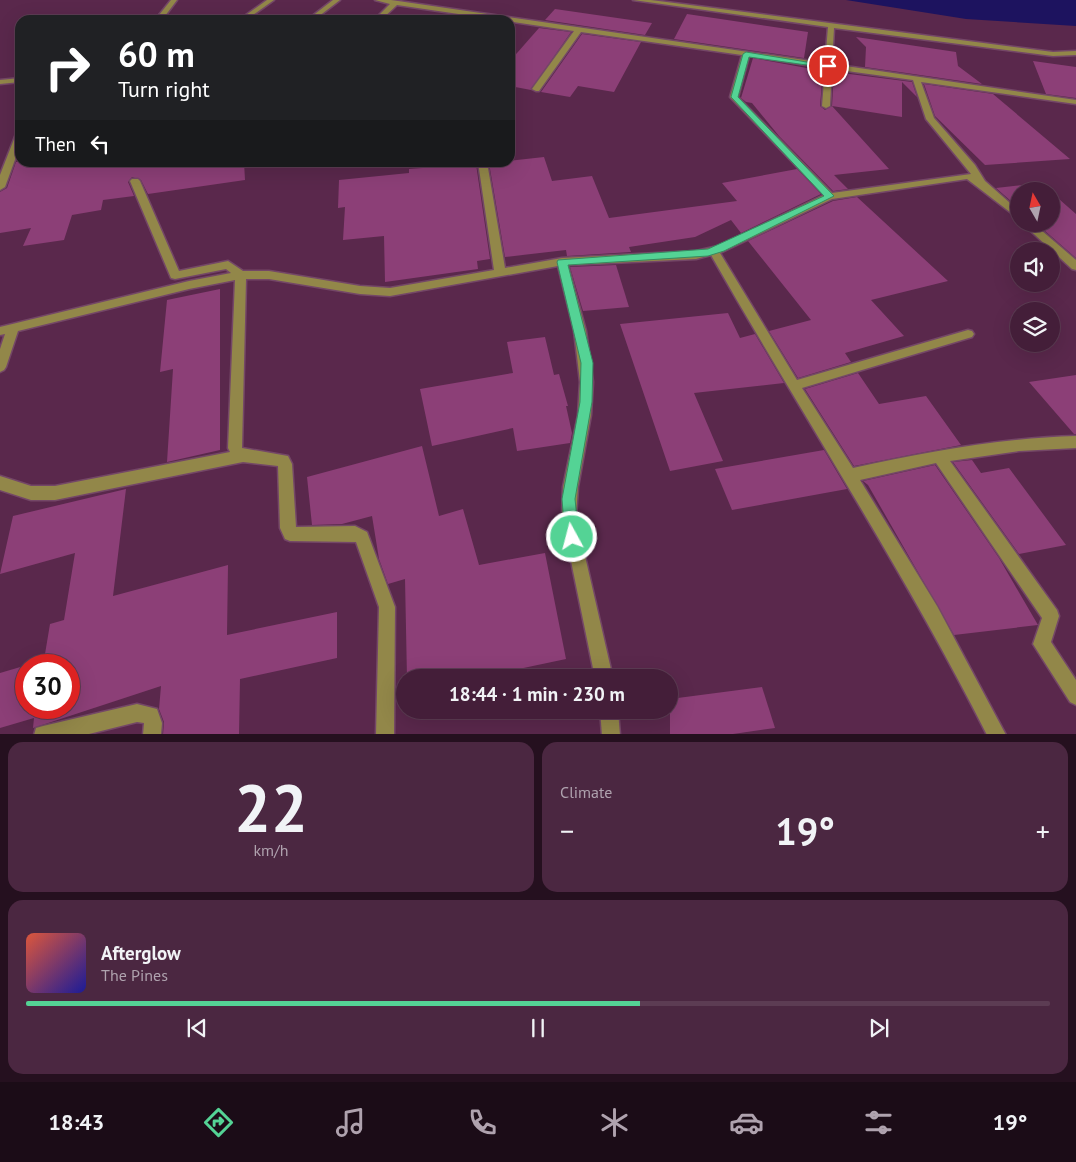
<!DOCTYPE html>
<meta charset="utf-8">
<style>
:root{--surface:#441e39;--page:#4b2741;--text:#f1f3f6;--muted:#afa2ae;--line:#5c3c53;--accent:#54d395}
body{margin:0;font-family:"PT Sans",sans-serif;background:var(--page);color:var(--text);height:100vh;display:flex;flex-direction:column;font-size:19px;white-space:nowrap}
*{box-sizing:border-box;margin:0}
p{font-size:16px;color:var(--muted)}
.icon{flex:none;width:28px;height:28px;fill:none;stroke:currentColor;stroke-width:2;stroke-linecap:round;stroke-linejoin:round}
.map{position:relative;height:734px;overflow:hidden}
.details{display:flex;flex-direction:column;gap:8px;padding:8px;background:#25101f;flex:1}
.details>*{flex:none}
.guide{position:absolute;left:15px;top:15px;width:500px;height:152px;border-radius:15px;box-shadow:0 5px 20px #0002,0 0 0 1px var(--line);background:#202124;color:#fff;overflow:hidden}
.needle{width:32px;rotate:351deg}
.controls{position:absolute;left:1010px;top:182px;display:grid;gap:10px}
.controls a{display:grid;place-items:center;width:50px;height:50px;border-radius:50%;background:var(--surface);box-shadow:0 5px 20px #0002,0 0 0 1px var(--line);font-size:25px}
.speed{position:absolute;left:15px;top:654px;display:flex;gap:10px;font-size:25px;font-weight:700;text-align:center}
.speed>*{display:grid;place-content:center;width:65px;height:65px;border-radius:50%;background:var(--surface);box-shadow:0 5px 20px #0002,0 0 0 1px var(--line);line-height:1}
.speed .limit{border:8px solid #d22;background:#fff;color:#111}
.pin{position:absolute;display:grid;place-items:center;width:42px;height:42px;color:#fff;margin:-21px;border:2px solid #fff;border-radius:50%;box-shadow:0 1px 5px #0007}
.me{position:absolute;width:55px;margin:-28px;rotate:353deg;stroke-linejoin:round;filter:drop-shadow(0 0 4px #0008)}
.turn{display:flex;align-items:center;gap:18px;height:105px;padding:0 20px;font-size:22px}
.turn .icon{width:65px;height:65px;stroke-width:2.5}
.turn b{display:block;font-size:35px;line-height:42px}
.then{display:flex;align-items:center;height:48px;padding:0 20px;background:#0003;gap:10px;font-size:19px}
.big{font-size:38px;font-weight:700;line-height:1.1}
.details .card{flex:1;display:flex;flex-direction:column;justify-content:center;gap:8px;min-width:0;padding:0 18px;border-radius:15px;background:var(--page)}
.details .dial{align-items:center;gap:0}
.dial b{font-size:65px;line-height:1}
.song{display:flex;align-items:center;gap:15px}
.cover{width:60px;height:60px;border-radius:8px;background:linear-gradient(135deg,hsl(10 70% 55%),hsl(240 70% 35%))}
.played{height:5px;border-radius:2px;background:linear-gradient(90deg,var(--accent) 60%,var(--line) 60%)}
.keys{display:flex;justify-content:space-around;direction:ltr}
.heat{display:flex;justify-content:space-between;align-items:center;font-size:28px;direction:ltr}
.details .tiles{flex:1;display:grid;gap:8px;grid-template-columns:1fr 1fr}
.card:last-child{grid-column:span 2}
.trip{position:absolute;left:396px;top:669px;width:282px;height:50px;border-radius:25px;background:var(--surface);box-shadow:0 5px 20px #0002,0 0 0 1px var(--line);font-weight:700;line-height:50px;text-align:center}
.dock{display:flex;height:80px;justify-content:space-around;align-items:center;background:#1b0c17;color:var(--muted)}
.dock .icon{width:35px;height:35px}
.dock .current{color:var(--accent)}
.dock b{font-size:22px;color:var(--text)}
.map>svg:first-child{display:block}
</style>
<div class="map">
<svg width="1076" height="735" viewBox="0 0 1076 735">
<rect width="100%" height="100%" fill="#5a284c"/>
<!-- water -->
<polygon fill="#1d135f" points="846,0 1076,0 1076,26 966,19"/>
<!-- building -->
<g fill="#8c3f77" fill-rule="evenodd">
<polygon points="555,9 652,23 645,35 545,20"/>
<polygon points="687,14 808,32 804,58 674,39"/>
<polygon points="539,28 571,32 531,90 510,86 510,61"/>
<polygon points="582,34 641,42 614,92 578,86 570,97 541,92"/>
<polygon points="856,37 956,52 958,66 982,84 865,67 866,47"/>
<polygon points="753,58 823,71 820,106 825,110 832,106 834,72 912,82 917,97 902,82 902,117 832,106 889,169 834,175 848,189 833,191 779,136 752,103 746,102 741,98"/>
<polygon points="1033,61 1076,67 1076,98 1046,94"/>
<polygon points="924,84 993,94 1070,159 985,165 935,116"/>
<polygon points="544,157 552,181 592,176 609,218 737,201 722,183 797,169 821,194 741,233 731,220 695,237 629,247 631,252 567,256 566,250 505,257 489,163"/>
<polygon points="16,162 244,162 245,180 148,194 141,180 132,177 128,182 134,196 103,200 101,210 72,215 64,240 23,246 31,228 0,233 0,192 7,188"/>
<polygon points="476,164 490,259 477,261 478,269 385,282 384,236 343,240 345,207 338,208 339,180 409,173 409,169"/>
<polygon points="1040,183 1050,191 1019,191 1019,208 996,188"/>
<polygon points="1051,192 1076,214 1076,258 1037,224 1051,224"/>
<polygon points="857,197 948,281 871,300 904,336 845,353 851,362 798,378 769,331 811,320 748,241 833,201"/>
<polygon points="616,265 629,307 583,311 570,267"/>
<polygon points="220,289 220,450 167,462 173,369 160,372 167,300"/>
<polygon points="728,313 740,338 755,334 784,383 694,393 723,461 670,471 620,324"/>
<polygon points="545,337 554,375 559,374 568,406 566,406 572,433 570,443 517,451 513,428 432,446 420,389 513,373 507,342"/>
<polygon points="858,373 879,404 926,396 961,445 854,466 805,389"/>
<polygon points="1076,375 1076,434 1074,434 1029,382"/>
<polygon points="422,446 439,516 463,509 479,565 545,553 566,659 476,678 407,678 405,579 388,584 379,559 372,516 342,524 312,525 307,477"/>
<polygon points="824,450 847,489 732,510 715,469"/>
<polygon points="972,460 981,473 1009,468 1066,545 1019,554 953,462"/>
<polygon points="935,465 999,558 1038,625 954,635 868,485 863,481"/>
<path d="M126,489L113,596L228,565L227,635L337,612V658L240,679L239,735H163L164,722L159,709L161,686L33,728L34,718L0,728V673L44,660L50,624L64,620L75,553L0,574L13,516ZM26,665H69V708H26Z"/>
<polygon points="762,687 775,728 726,735 670,735 670,699"/>
</g>
<g fill="none" stroke-linecap="round" stroke-linejoin="round">
<defs>
<g id="minor">
<polygon points="171,0 177,0 162,20 155,20"/>
<polygon points="267,0 274,0 246,20 239,20"/>
<polygon points="333,0 340,0 314,20 307,20"/>
<path d="M375,0H391L825,63L828,27L633,0H651L1053,52L1076,51V55L1053,56L834,28L832,64L1076,100V104L921,82L934,118L975,165L985,181L1019,211V219L967,179L832,199L720,253L797,380L968,330L972,331L974,334L972,337L802,388L853,468C927,452 1000,438 1076,436V448L1019,451L950,461L1057,610L1059,616L1051,642L1076,680V705L1070,702L1033,644L1042,618L936,463L860,480L937,606L1006,735H987C903,569 802,415 711,255L696,259L568,265L586,331L593,382L591,415L578,487L576,517L613,678H595L562,517L563,487L578,415L580,382L574,331L558,266L390,296L360,294L269,279H246L242,448L288,456L292,464L296,527L355,526L367,532L395,607L394,735H376L379,607L356,542L290,541L285,539L280,528L278,466L243,462L55,500H31L0,490V476L31,486H55L230,452L228,448L235,280L189,289L18,331L6,367L4,370L0,372V349L5,334L0,335V327L189,281L231,273L226,269L175,279L171,278L130,181L132,179H138L140,181L179,271L228,261L243,271H269L360,286L390,288L494,270L478,162H487L505,268L562,258L696,251L718,246L824,195L730,97L742,55L581,32L539,91H536L532,89L574,31L397,5L381,20H374L390,4ZM749,56L825,68L822,106L826,108L830,106L832,69L913,80L926,119L971,174L832,193L738,97Z"/>
<polygon points="20,78 20,82 0,84 0,80"/>
<polygon points="20,131 20,146 5,187 0,190 0,175 16,134"/>
<polygon points="1023,224 1034,224 1076,260 1076,270 1072,269"/>
<polygon points="137,704 157,709 162,723 161,735 143,735 144,723 137,722 85,735 34,735 36,728 43,726"/>
<polygon points="600,710 618,710 620,735 602,735"/>
</g>
</defs>
<!-- minor casing -->
<use href="#minor" stroke="#744767" stroke-width="3"/>
<!-- minor -->
<use href="#minor" fill="#928749" fill-rule="evenodd"/>
</g>
<!-- route -->
<polygon fill="#54d395" stroke="#378961" points="746,52 831,66 828,68 749,57 738,97 834,196 724,251 708,256 568,265 593,363 592,402 575,499 579,537 577,542 572,544 567,542 565,537 562,499 580,402 581,363 557,262 558,260 708,249 824,196 731,97 743,54"/>
</svg>
<div class="controls">
<a><svg class="needle" viewBox="-14 -14 28 28"><path d="M0-13l5 13h-10z" fill="#e53935"/><path d="M0 13l5-13h-10z" fill="#afa2ae"/></svg></a>
<a><svg class="icon" aria-label="sound" viewBox="0 0 24 24"><path d="M4 9h4l5-4v14l-5-4H4zM17 9q2 3 0 6"/></svg></a>
<a><svg class="icon" aria-label="layers" viewBox="0 0 24 24"><path d="M12 4l9 5-9 5-9-5zM3 14l9 5 9-5"/></svg></a>
</div>
<div class="speed"><div class="limit">30</div></div>
<div class="pin" style="left:828px;top:66px;background:#d93025"><svg class="icon" aria-label="arrive" viewBox="0 0 24 24"><path d="M6 21V4h12l-3 4 3 4H6"/></svg></div>
<svg class="me" style="left:572px;top:537px" viewBox="-20 -20 40 40"><circle r="17" fill="#54d395" stroke="#fff" stroke-width="3"/><path d="M0-11L8 9 0 5-8 9z" fill="#fff"/></svg>
<div class="trip">18:44 · 1 min · 230 m</div>
<div class="guide">
<div class="turn"><svg class="icon" aria-label="right" viewBox="0 0 24 24"><path d="M7 20v-9h11M14 6l5 5-5 5"/></svg><div><b>60 m</b>Turn right</div></div>
<div class="then">Then<svg class="icon" aria-label="left" viewBox="0 0 24 24"><path d="M17 20v-9H6M10 6l-5 5 5 5"/></svg></div>
</div>
</div>
<section class="details">
<div class="tiles">
<div class="card dial"><b>22</b><p>km/h</p></div>
<div class="card"><p>Climate</p>
<div class="heat"><a>−</a><b class="big">19°</b><a>+</a></div>
</div>
<div class="card">
<div class="song"><i class="cover"></i><div><b>Afterglow</b><p>The Pines</p></div></div>
<div class="played"></div>
<div class="keys"><svg class="icon" aria-label="previous" viewBox="0 0 24 24"><path d="M18 5L8 12l10 7zM5 5v14"/></svg><svg class="icon" aria-label="pause" viewBox="0 0 24 24"><path d="M8 5v14M16 5v14"/></svg><svg class="icon" aria-label="next" viewBox="0 0 24 24"><path d="M6 5l10 7-10 7zM19 5v14"/></svg></div>
</div>
</div>
</section>
<nav class="dock">
<b>18:43</b>
<svg class="icon current" aria-label="directions" viewBox="0 0 24 24"><path d="M12 3l9 9-9 9-9-9zM9 14v-3h6M13 9l2 2-2 2"/></svg>
<svg class="icon" aria-label="music" viewBox="0 0 24 24"><path d="M9 18V5l10-2v13"/><circle cx="6" cy="18" r="3"/><circle cx="16" cy="16" r="3"/></svg>
<svg class="icon" aria-label="phone" viewBox="0 0 24 24"><path d="M5 4h4l2 5-3 2q2 4 5 5l2-3 5 2v4C11 20 4 13 5 4z"/></svg>
<svg class="icon" aria-label="climate" viewBox="0 0 24 24"><path d="M12 3v18M4 7l16 10M4 17L20 7"/></svg>
<svg class="icon" aria-label="car" viewBox="0 0 24 24"><path d="M5 17H2v-5l4-1 3-4h7l3 4 3 1v5h-3M9 17h6M6 11h13"/><circle cx="7" cy="17" r="2"/><circle cx="17" cy="17" r="2"/></svg>
<svg class="icon" aria-label="filters" viewBox="0 0 24 24"><path d="M4 7h16M4 17h16"/><circle cx="9" cy="7" r="2"/><circle cx="15" cy="17" r="2"/></svg>
<b>19°</b>
</nav>
